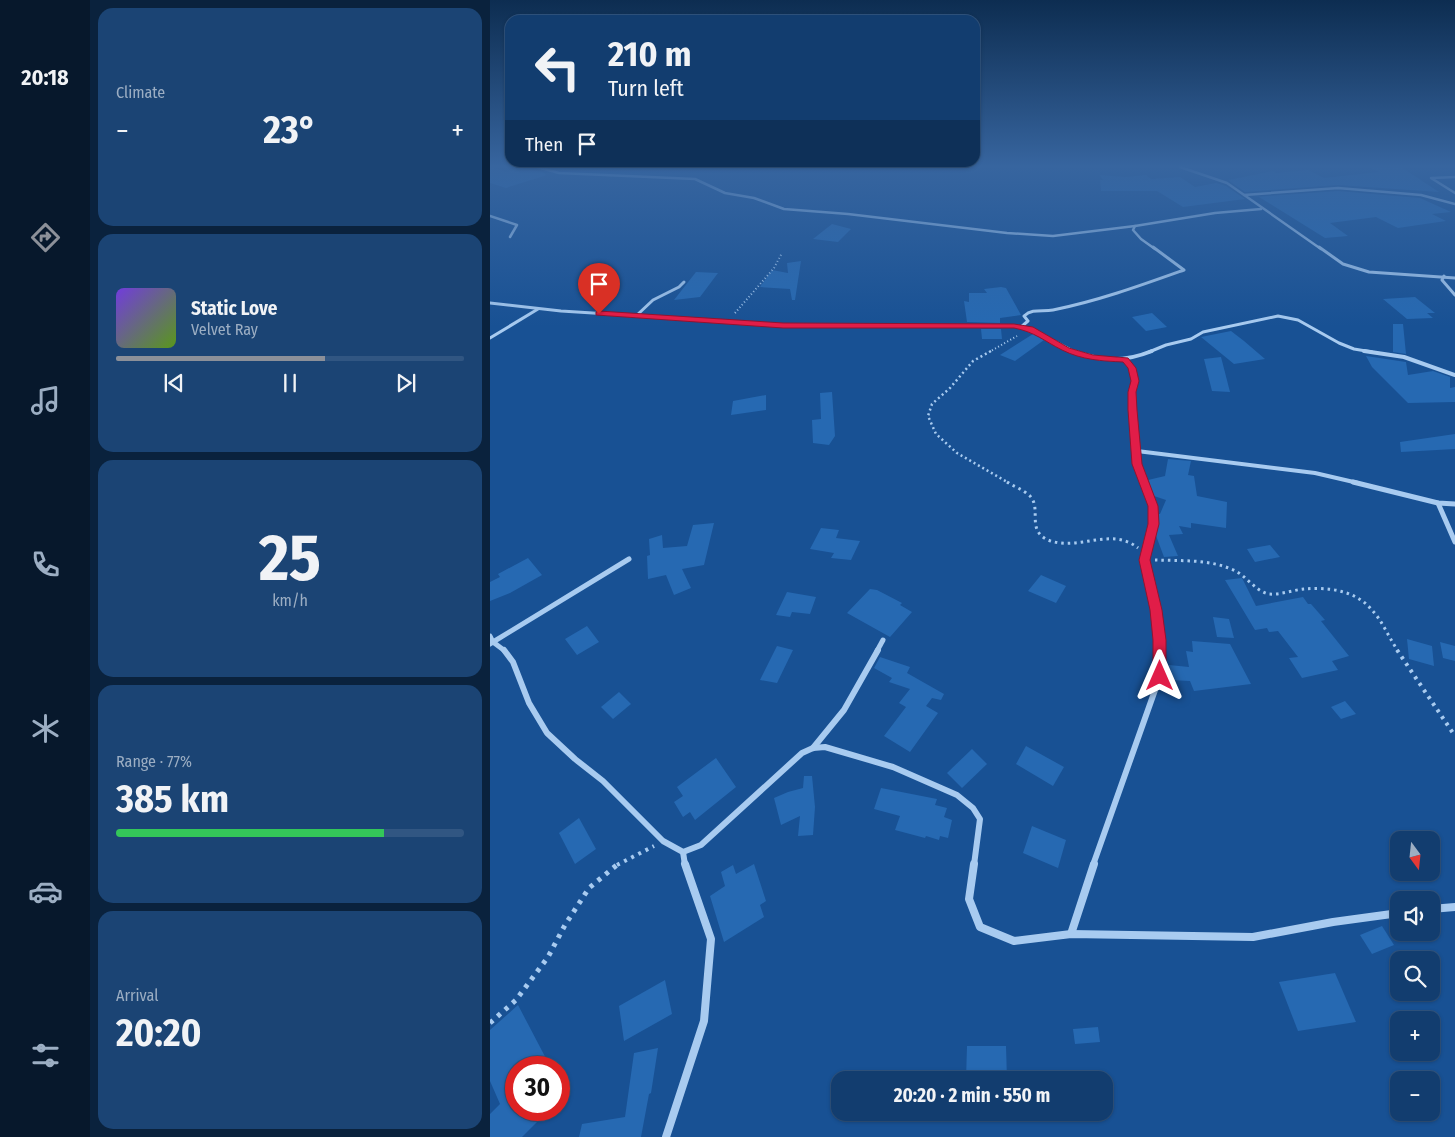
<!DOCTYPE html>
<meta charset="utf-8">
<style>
:root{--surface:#123d6f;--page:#1b4474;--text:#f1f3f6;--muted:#9caec3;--line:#315682;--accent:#8c9099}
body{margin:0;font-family:"Fira Sans Condensed",sans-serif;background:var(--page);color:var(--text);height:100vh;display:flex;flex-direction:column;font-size:19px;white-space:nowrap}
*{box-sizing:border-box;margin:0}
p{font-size:16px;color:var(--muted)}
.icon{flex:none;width:28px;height:28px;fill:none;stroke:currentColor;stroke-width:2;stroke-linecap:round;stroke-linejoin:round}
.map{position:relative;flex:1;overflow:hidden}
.panel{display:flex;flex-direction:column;gap:8px;padding:8px;background:#0a223d;width:400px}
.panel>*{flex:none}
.guide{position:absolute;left:15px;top:15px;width:475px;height:152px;border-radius:15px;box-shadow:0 1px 4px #0004,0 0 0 1px var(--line);background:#123d6f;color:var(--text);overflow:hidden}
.needle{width:32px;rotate:165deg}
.buttons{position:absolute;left:900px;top:831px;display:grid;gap:10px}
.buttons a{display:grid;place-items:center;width:50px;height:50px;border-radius:10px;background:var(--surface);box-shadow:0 1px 4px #0004,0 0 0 1px var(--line);font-size:25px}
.speed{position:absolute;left:15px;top:1056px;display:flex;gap:10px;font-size:25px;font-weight:700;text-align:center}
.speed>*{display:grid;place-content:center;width:65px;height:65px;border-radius:50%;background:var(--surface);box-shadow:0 1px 4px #0004,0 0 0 1px var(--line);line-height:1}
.speed .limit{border:8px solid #d22;background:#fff;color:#111}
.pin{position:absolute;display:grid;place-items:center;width:42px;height:42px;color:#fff;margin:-51px -21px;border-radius:50% 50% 50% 0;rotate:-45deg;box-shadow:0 0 5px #0007}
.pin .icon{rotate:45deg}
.me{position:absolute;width:55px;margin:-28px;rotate:0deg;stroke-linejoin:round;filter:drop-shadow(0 0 4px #0008)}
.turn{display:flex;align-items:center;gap:18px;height:105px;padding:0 20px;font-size:22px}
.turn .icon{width:65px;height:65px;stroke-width:2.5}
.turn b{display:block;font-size:35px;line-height:42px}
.then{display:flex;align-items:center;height:48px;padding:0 20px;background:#0003;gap:10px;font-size:19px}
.big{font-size:38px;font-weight:700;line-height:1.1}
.panel .tile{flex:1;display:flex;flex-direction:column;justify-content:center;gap:8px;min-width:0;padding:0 18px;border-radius:15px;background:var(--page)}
.panel .dial{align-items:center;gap:0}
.dial b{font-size:65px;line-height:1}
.song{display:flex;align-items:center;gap:15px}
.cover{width:60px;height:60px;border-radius:8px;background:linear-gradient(135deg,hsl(260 70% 55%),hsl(90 70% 35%))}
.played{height:5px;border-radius:2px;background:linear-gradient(90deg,var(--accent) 60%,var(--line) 60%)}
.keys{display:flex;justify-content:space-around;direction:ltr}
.heat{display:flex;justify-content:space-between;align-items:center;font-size:28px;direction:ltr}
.charge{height:8px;border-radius:4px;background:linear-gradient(90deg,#34c759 77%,var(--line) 0)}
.trip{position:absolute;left:341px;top:1071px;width:282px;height:50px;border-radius:15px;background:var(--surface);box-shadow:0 1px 4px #0004,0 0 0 1px var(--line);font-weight:700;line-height:50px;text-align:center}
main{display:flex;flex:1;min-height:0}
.dock{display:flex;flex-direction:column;width:90px;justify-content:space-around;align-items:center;background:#07182c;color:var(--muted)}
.dock .icon{width:35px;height:35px}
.dock .current{color:var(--accent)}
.dock b{font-size:22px;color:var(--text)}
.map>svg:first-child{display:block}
</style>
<main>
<nav class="dock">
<b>20:18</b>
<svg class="icon current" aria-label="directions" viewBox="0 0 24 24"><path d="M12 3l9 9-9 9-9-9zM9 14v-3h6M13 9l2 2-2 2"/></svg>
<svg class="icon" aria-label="music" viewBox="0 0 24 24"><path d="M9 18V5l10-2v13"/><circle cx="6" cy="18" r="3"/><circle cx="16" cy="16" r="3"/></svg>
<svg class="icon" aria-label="phone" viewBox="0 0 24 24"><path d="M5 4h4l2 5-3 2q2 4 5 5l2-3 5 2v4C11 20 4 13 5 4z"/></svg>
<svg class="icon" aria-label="climate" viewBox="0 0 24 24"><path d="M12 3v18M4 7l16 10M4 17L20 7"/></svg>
<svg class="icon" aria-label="car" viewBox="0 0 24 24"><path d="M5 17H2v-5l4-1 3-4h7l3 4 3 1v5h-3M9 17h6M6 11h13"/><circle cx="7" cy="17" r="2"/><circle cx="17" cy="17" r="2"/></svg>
<svg class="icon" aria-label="filters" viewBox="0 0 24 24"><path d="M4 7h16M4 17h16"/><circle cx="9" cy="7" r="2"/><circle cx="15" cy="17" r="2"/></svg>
</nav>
<section class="panel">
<div class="tile"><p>Climate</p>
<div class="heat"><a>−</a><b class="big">23°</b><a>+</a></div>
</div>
<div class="tile">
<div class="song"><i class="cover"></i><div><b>Static Love</b><p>Velvet Ray</p></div></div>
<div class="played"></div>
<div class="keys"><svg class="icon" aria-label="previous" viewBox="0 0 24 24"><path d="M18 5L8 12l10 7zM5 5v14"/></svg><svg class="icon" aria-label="pause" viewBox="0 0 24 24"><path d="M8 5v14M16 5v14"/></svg><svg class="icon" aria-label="next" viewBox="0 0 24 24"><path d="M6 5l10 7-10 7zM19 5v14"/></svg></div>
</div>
<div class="tile dial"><b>25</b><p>km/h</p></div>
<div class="tile"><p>Range · 77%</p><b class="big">385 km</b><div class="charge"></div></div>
<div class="tile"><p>Arrival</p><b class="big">20:20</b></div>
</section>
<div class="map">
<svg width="965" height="1137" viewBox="0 0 965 1137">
<rect width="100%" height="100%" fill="#185194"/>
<!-- building -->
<g fill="#2669b2">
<polygon points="0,167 17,172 29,168 52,172 57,175 16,188 0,183"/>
<polygon points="879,167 911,167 949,192 848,185 755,192 738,180 783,171 786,173 818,170 834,178 889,172"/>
<polygon points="609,175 636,177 656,175 661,179 690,177 705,187 726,183 736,186 755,199 693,207 667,191 611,191 610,180 613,180"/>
<polygon points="848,191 930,198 961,212 942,214 956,221 908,228 886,217 840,223 858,236 835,238 769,197 763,197"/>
<polygon points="342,224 361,229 348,242 323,239"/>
<polygon points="311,261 305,300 302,300 300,289 270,287 282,270 298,273 297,263"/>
<polygon points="206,272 228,273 210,297 184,300"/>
<polygon points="511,287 516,288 531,315 510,318 510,323 477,322 474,301 479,302 479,293 497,293 494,289"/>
<polygon points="925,297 945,313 937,313 943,318 917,319 893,299"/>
<polygon points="662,313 677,327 656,331 642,317"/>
<polygon points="903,324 913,324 916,354 903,352"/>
<polygon points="491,329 511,329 512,339 492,339"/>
<polygon points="741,331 754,341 775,359 744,364 711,337"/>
<polygon points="543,334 554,340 525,361 510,355"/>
<polygon points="876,356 916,362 918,375 943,371 960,377 960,388 965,387 965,402 918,403 882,367"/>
<polygon points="731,357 740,392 722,391 714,359"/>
<polygon points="342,392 345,436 339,445 323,443 322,420 331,419 330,393"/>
<polygon points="276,395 276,410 241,415 243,401"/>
<polygon points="965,434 965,449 911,452 910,442"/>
<polygon points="678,459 701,461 698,475 704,476 707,496 737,502 736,528 701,523 701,528 689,526 693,534 679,535 688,556 674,557 665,533 667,514 670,514 676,500 664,496 658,480 675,476"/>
<polygon points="224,523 214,565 192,569 201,588 184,595 176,575 158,579 157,556 160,555 159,539 172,535 173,548 197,546 203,525"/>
<polygon points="331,528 349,530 346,538 370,541 361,560 341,558 344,553 320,549"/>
<polygon points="780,545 790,557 765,562 757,549"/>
<polygon points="38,558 52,575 20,593 0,601 0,582 10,577 8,574"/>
<polygon points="551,575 576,586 566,603 538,591"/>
<polygon points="752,578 766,606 813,597 818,604 821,604 835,620 831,621 859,656 842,661 848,670 812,678 799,658 808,657 788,631 779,632 777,628 765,630 735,580"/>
<polygon points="380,589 387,590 412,603 410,605 422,612 400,637 357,613"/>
<polygon points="297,592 326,597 320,614 302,612 300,617 286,615"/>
<polygon points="723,617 739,619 744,638 727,637"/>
<polygon points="97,626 109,642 87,655 75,639"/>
<polygon points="917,639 942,646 944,666 919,659"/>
<polygon points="702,641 740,644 761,684 704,691 700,681 681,680 679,665 699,667 696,651 703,652"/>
<polygon points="950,642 965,646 965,661 953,658"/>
<polygon points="287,646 303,650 287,683 270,680"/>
<polygon points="390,657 420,667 417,673 454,694 451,700 442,698 436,706 448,713 420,752 394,736 416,707 409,703 420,689 399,682 402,678 384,668"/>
<polygon points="129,692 141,704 123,719 111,707"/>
<polygon points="855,701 866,714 851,719 841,707"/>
<polygon points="536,746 574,767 563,786 526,764"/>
<polygon points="482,749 497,764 472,788 457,773"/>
<polygon points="226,758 246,787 205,820 200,812 193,817 184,802 193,796 187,787"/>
<polygon points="314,776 322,776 325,807 323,835 308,836 310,816 291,825 284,798 298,792 313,788"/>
<polygon points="391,788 447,799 445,805 457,808 454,817 462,820 458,838 450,836 449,840 436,836 435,838 405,830 410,816 384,809"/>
<polygon points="89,818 106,849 85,864 69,833"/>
<polygon points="542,826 576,840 568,868 533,853"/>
<polygon points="264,864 276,901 270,905 274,917 234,942 220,896 235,886 231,872 243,865 246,874"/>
<polygon points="892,926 904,945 882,954 870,935"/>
<polygon points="845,973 866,1022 808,1031 789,982"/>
<polygon points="175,980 182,1014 134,1041 129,1006"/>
<polygon points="28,1005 61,1068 26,1068 26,1110 59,1110 32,1137 0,1137 0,1114 10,1104 0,1081 0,1030"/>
<polygon points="608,1027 610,1042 585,1044 583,1029"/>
<polygon points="477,1046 516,1046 517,1080 476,1080"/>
<polygon points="168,1048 161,1093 159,1094 151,1137 89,1137 92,1124 135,1117 144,1053"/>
</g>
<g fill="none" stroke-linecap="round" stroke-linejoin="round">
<!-- path-far4 -->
<g stroke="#a8cbf0" stroke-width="2" stroke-dasharray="1 2.5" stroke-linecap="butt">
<polyline points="245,313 284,268 292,253"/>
<polyline points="499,352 527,336"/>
</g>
<!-- path-far3 -->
<polyline stroke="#a8cbf0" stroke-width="2.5" stroke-dasharray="2 3" stroke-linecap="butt" points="501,351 483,361 460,388 442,404 438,416 446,434 467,453 519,483"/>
<!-- path-far2 -->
<g stroke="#a8cbf0" stroke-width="3" stroke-dasharray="2.5 4" stroke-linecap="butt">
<path d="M517,482C523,486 534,490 540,496C552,509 536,530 558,540C588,552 621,526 648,548"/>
<path d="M665,560C689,561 718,559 741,569C756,574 764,591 779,594C790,595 803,590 814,589C837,587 865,590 881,609C892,620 899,638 908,651"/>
</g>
<!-- path-far1 -->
<g stroke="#a8cbf0" stroke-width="4" stroke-dasharray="3 5" stroke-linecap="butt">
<polyline points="907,650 965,736"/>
<polyline points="127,865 164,846"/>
</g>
<!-- path -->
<polyline stroke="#a8cbf0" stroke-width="5" stroke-dasharray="4 6" stroke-linecap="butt" points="0,1023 26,1000 58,957 75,925 99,888 128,864"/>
<!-- street-far5 -->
<g stroke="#a8cbf0" stroke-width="2.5">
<polyline points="47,167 69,173 205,179 235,193 264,198 294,209 358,214 517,233 563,236 645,226"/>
<polyline points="690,167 737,183 831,249"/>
<polyline points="965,177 941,178 965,193"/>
<polyline points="754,195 848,188 931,195 965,204"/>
<polyline points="0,216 27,225 20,237"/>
<polyline points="665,249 651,239 643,230 645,226 725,213 771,209"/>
</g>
<!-- street-far4 -->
<g stroke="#a8cbf0" stroke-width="3">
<polyline points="829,247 853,264 879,272 965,278"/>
<polyline points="954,276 952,280 965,295"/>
<polyline points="0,303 71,311 293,325 523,326 541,329 585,352"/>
<polyline points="146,316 163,300 189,287 194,282"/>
<path d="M531,327L538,321L534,316C543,308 552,312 563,310C608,301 652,285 694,270L663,247"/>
<polyline points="0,338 48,309"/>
<polyline points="659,352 676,345 701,339 713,332 788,316 808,320 849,343 864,349 882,352"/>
</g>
<!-- street-far3 -->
<g stroke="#a8cbf0" stroke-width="4">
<path d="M582,351C612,361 632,363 662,351"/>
<polyline points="874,351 914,357 965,375"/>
<path d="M635,360C644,370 646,379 642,392L647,464L654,483"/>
<polyline points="647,451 825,473 868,483"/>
</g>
<!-- street-far2 -->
<g stroke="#a8cbf0" stroke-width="5">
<polyline points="654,482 663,506 663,524 655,560 666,610 669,651"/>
<polyline points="863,482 948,503 965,504"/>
<polyline points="948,503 965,542"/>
<polyline points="0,636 3,642 139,559"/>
<polyline points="0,644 3,642 15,651"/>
<polyline points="387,651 393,640"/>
</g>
<!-- street-far1 -->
<g stroke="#a8cbf0" stroke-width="6">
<polyline points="14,650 23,662 39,703 57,733 85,759 113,781 173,841 193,852 211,845 312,753 323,748 335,747 403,767 467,795 483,808 490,819 484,865"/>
<polyline points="323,748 354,710 388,650"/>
<polyline points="193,852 195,865"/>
<polyline points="603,865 670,676 669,650"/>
</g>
<!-- street -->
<g stroke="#a8cbf0" stroke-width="8">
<polyline points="484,864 479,899 490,927 524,941 581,934 763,937 843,922 909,913"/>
<polyline points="941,909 965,907"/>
<polyline points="581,934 604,864"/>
<polyline points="176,1137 214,1021 221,939 195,864"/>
</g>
</g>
<!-- sky -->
<linearGradient id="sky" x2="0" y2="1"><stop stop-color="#0d2d51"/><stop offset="0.51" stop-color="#37659f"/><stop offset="1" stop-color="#37659f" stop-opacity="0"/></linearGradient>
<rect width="965" height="326" fill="url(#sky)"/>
<!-- route -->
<path fill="#e11d48" stroke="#92132f" d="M109,311L293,323L524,324L543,327L579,348L603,355L638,358L646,368L649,381L646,392L647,410L652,464L668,506L669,524L660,560L672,610L676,640V676L674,680L670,681L665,680L663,676V640L660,610L649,560L658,524V506L642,464L638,410V392L641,381L638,368L633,362C612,361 592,360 572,350C554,341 545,332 524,328H293L106,315V312Z"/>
</svg>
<div class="buttons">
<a><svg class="needle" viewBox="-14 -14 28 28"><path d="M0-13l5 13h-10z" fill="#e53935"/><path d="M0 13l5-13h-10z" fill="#9caec3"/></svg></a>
<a><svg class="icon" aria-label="sound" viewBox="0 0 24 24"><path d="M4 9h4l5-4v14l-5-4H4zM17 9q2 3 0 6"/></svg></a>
<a><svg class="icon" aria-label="search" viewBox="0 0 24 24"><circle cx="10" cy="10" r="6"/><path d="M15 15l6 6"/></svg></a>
<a>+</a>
<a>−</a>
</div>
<div class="speed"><div class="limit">30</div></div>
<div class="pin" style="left:109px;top:314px;background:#d93025"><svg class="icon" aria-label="arrive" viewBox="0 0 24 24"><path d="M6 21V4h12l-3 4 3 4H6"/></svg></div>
<svg class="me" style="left:670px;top:676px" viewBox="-20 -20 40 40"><path d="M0-17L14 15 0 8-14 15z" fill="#e11d48" stroke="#fff" stroke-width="4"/></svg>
<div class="trip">20:20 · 2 min · 550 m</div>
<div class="guide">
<div class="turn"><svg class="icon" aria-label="left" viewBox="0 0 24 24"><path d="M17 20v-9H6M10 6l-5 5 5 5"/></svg><div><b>210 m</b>Turn left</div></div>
<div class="then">Then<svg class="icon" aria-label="arrive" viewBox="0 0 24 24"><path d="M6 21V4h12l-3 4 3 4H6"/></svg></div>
</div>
</div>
</main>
